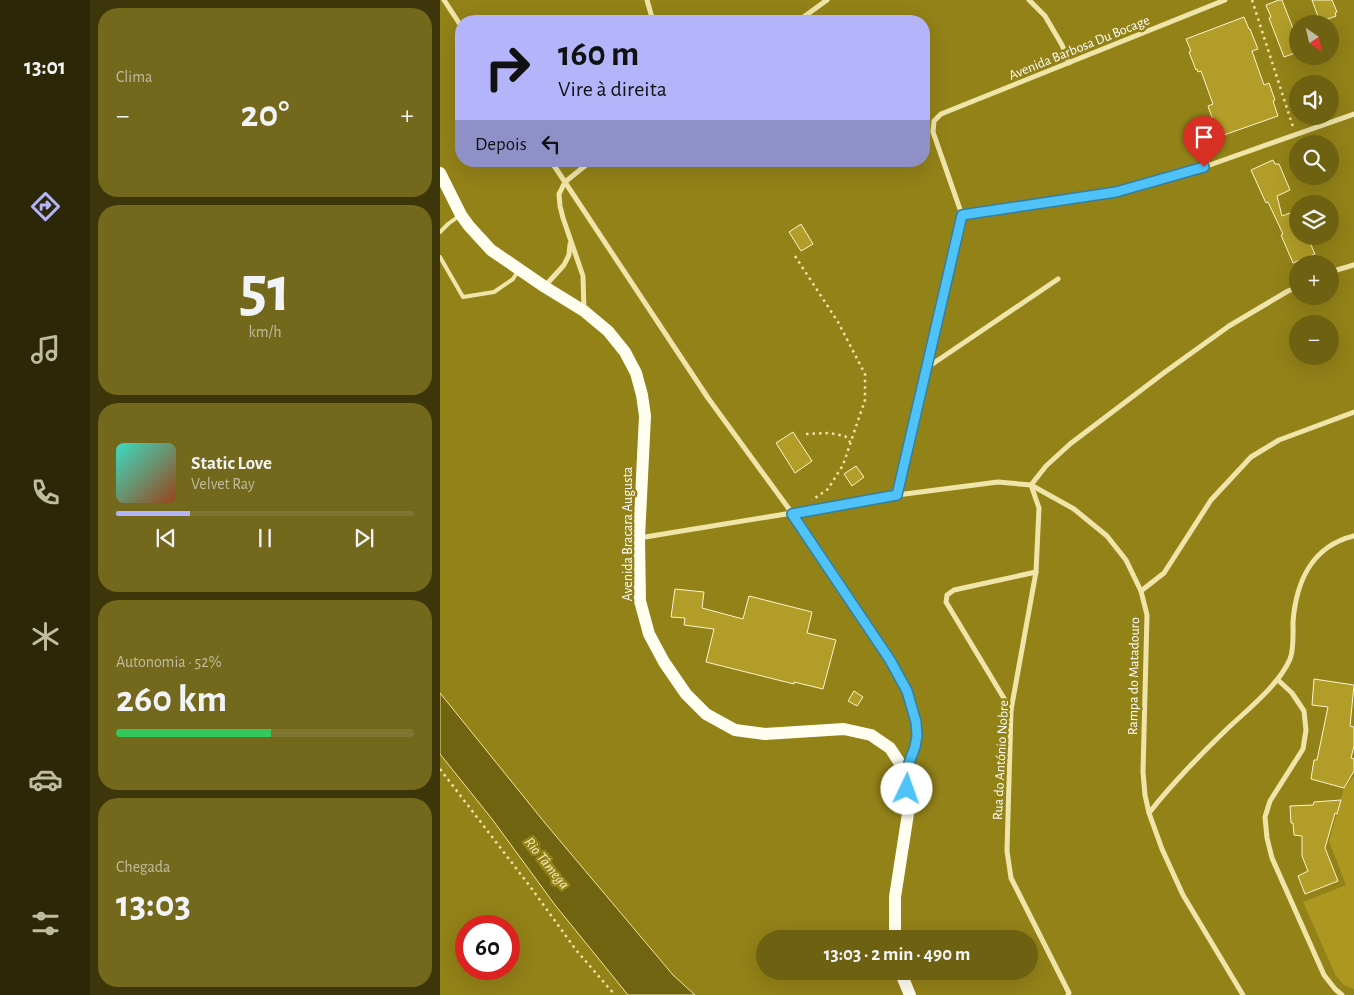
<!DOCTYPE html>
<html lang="pt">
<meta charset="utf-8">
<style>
:root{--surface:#6e6212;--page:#73681b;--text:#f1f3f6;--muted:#bfbc9f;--line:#807632;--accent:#b4b4fa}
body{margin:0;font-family:"Alegreya Sans",sans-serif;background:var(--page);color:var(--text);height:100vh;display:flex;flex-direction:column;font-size:19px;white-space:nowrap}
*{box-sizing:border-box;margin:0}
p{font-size:16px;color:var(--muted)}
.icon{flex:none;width:28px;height:28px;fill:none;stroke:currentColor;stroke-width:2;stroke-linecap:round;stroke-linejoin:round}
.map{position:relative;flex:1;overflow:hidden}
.drawer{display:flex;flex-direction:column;gap:8px;padding:8px;background:#3c360a;width:350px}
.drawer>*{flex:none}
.hud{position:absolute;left:15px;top:15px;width:475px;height:152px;border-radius:20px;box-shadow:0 5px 20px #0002;background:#b4b4fa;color:#111;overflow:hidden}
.needle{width:32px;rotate:146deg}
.controls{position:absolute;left:849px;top:15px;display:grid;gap:10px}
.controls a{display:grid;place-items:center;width:50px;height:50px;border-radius:50%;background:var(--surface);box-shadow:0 5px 20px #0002;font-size:25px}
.speed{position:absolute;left:15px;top:915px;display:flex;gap:10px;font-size:25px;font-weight:700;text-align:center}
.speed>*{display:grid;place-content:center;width:65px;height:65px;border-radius:50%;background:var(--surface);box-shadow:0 5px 20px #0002;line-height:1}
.speed .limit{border:8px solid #d22;background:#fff;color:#111}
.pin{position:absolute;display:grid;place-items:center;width:42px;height:42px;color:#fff;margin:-51px -21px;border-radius:50% 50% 50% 0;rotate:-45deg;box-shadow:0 0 5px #0007}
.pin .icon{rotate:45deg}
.me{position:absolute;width:55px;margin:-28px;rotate:3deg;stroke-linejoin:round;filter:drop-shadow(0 0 4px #0008)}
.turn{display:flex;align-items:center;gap:18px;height:105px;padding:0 20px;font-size:22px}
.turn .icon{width:65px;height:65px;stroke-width:2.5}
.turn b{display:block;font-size:35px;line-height:42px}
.then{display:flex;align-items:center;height:48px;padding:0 20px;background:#0003;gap:10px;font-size:19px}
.big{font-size:38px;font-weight:700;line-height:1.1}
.drawer .card{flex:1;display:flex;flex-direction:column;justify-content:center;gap:8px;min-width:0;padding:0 18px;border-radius:20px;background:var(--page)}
.drawer .dial{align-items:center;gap:0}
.dial b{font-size:65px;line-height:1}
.song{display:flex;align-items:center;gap:15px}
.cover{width:60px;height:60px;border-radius:8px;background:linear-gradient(135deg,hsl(170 70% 55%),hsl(20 70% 35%))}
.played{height:5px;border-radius:2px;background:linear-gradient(90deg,var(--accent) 25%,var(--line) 25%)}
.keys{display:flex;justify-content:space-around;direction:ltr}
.heat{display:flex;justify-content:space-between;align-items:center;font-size:28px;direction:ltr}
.charge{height:8px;border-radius:4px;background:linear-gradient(90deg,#34c759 52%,var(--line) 0)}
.trip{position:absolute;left:316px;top:930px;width:282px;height:50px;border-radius:25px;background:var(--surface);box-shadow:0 5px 20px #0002;font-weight:700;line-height:50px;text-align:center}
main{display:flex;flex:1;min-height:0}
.tabs{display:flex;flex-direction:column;width:90px;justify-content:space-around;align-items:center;background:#2c2707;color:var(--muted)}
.tabs .icon{width:35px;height:35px}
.tabs .active{color:var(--accent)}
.tabs b{font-size:22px;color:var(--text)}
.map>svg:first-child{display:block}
</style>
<main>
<nav class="tabs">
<b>13:01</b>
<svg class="icon active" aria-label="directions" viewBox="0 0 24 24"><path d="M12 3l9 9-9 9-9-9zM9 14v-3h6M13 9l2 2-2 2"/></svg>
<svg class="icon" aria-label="music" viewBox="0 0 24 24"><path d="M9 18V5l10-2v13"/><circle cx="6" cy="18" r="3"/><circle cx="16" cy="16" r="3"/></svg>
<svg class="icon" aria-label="phone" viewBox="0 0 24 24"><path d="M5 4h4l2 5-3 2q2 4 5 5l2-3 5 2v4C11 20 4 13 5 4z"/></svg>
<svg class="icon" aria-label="climate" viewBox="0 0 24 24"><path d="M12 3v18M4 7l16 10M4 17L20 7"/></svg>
<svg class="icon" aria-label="car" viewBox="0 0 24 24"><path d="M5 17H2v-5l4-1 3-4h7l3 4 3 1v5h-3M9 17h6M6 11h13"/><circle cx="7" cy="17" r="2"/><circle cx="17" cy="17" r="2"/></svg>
<svg class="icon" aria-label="filters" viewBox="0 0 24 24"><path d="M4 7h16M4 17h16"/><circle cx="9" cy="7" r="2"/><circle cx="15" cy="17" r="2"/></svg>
</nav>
<section class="drawer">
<div class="card"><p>Clima</p>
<div class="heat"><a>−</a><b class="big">20°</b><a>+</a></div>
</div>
<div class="card dial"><b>51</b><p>km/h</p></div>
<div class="card">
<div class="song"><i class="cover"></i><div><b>Static Love</b><p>Velvet Ray</p></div></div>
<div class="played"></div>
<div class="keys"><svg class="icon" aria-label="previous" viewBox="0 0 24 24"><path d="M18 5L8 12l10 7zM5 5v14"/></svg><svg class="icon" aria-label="pause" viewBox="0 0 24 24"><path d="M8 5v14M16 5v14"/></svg><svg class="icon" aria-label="next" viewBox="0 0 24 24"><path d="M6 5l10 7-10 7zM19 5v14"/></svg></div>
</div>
<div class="card"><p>Autonomia · 52%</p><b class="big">260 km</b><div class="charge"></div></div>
<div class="card"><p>Chegada</p><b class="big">13:03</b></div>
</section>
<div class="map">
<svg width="914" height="995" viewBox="0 0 914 995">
<rect width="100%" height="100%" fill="#938218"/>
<!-- green -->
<polygon fill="#ac9721" points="914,777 914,989 904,985 896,976 863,902 906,885 889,841 904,788"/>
<!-- water -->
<polygon fill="#706410" stroke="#f2e49b" points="0,693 105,823 233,975 255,995 188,995 115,905 52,819 0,754"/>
<!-- building -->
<g fill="#b19d27" stroke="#fbf4cf">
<polygon points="839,0 842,0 854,31 853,32 858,47 858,52 844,57 829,18 831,17 826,5"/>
<polygon points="872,0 892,0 897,12 895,13 896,16 880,22"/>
<polygon points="804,17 809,29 810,29 818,49 812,51 824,85 829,83 835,100 833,101 838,116 781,136 776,122 774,123 768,106 773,104 761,71 758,72 757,69 756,70 749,52 751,51 746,39"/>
<polygon points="833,160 835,164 839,164 850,190 837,196 842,216 858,210 858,236 867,236 875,254 853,263 841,235 843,234 828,202 826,203 811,170"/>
<polygon points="361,224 373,244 361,251 349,232"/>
<polygon points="353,432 372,461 355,473 336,443"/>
<polygon points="416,466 424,477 412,486 404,474"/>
<polygon points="235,589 264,592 262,608 303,619 309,596 372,612 367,633 396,640 383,689 354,682 354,684 266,662 274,629 244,625 245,618 231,617"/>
<polygon points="874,679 914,685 910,726 914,727 914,746 911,758 914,759 914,771 904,788 871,779 874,760 877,760 888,707 872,705"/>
<polygon points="414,691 423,697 417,706 408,701"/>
<polygon points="901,800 897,814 895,813 885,848 898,881 865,894 858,876 868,871 862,856 862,836 854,835 853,823 851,823 850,806 873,805 874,802"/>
</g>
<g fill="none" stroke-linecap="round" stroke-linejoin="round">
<!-- path -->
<g stroke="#f0e5a8" stroke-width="2.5" stroke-dasharray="2.5 4" stroke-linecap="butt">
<polyline points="812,0 853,127"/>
<polyline points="355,256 398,322 425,374 425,400 403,465 388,489 372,500"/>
<polyline points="366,434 389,433 405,436 410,442"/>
<polyline points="0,769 92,889 136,950 175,995"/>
</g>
<!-- service -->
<g stroke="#f0e5a8" stroke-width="4">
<polyline points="0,232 8,224 19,216"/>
<polyline points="0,257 23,297 54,292 73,279 78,271"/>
</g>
<!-- minor -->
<g stroke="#f0e5a8" stroke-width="5">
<polyline points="4,0 21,26"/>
<polyline points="207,0 213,21"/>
<polyline points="589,0 605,16 622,45 629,63"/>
<polyline points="358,21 387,0"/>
<path d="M111,161L268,398L352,513L458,674C476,710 483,731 466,769"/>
<polyline points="522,215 676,192 764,167 914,114"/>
<polyline points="890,272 914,265"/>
<polyline points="105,286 124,265 129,255 130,244"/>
<polyline points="144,311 143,276 123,218 120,206 119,194 125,182 151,161"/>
<polyline points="488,367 618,279"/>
<polyline points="457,495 522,215 493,132 494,121 501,114 785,0"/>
<polyline points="199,538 352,513 457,495 558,482 591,485 634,509 667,536 686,560 701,591 707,615 703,772 705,795 709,813"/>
<polyline points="701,591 724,573 771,500 811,457 839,440 914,412"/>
<polyline points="838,680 852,693 864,711 866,730 863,749 830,801 825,817 827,838 832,858 884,975 895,989 902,995"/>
<polyline points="571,710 506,602 507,595 514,590 596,572"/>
<polyline points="628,995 629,993 571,878 567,851 571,710 596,572 599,508 591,485 606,466 630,444 725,372 789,326 848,291 858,287"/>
<path d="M803,995L743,895L722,849L709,813C733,782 759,756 787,729C807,710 839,685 850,659C854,650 853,632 853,622C856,582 872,546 914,536"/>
</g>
<!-- primary -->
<g stroke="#fffef1" stroke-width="12">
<polyline points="0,173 21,215 29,226 51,250 105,287 144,311 168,331 185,352 196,373 202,395 205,416 199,538 200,601 209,634 224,662 246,694 266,714 295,730 325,734 404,729 431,735 450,748 465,771 469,807 455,897 455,939"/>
<polyline points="460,971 470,995"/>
</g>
</g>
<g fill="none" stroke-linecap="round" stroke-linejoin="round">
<defs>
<polyline id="route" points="467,789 466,771 475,747 477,736 476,722 467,691 450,660 352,514 457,495 522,215 676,192 764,167"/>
</defs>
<!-- route casing -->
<use href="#route" stroke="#337fa1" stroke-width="12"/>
<!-- route -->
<use href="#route" stroke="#4fc3f7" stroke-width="9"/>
</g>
<g text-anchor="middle" stroke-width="5" stroke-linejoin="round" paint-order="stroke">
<!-- street labels -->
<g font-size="14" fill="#fff" stroke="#938218">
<text transform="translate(639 47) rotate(-22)" y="5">Avenida Barbosa Du Bocage</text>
<text transform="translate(187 534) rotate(-90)" y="5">Avenida Bracara Augusta</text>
<text transform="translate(693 676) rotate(-89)" y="5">Rampa do Matadouro</text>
<text transform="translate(560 760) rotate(-87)" y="5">Rua do António Nobre</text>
</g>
<!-- water labels -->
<g font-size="15" font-style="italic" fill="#f7ecb5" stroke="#938218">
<text transform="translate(107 863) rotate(51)" y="5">Rio Tâmega</text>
</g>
</g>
</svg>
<div class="controls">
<a><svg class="needle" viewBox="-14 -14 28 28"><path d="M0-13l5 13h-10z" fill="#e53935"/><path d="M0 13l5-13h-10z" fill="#bfbc9f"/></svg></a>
<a><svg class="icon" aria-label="sound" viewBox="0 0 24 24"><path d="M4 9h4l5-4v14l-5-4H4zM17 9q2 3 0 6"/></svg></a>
<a><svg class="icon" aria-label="search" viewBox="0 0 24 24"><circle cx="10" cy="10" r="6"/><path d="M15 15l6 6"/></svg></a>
<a><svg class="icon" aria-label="layers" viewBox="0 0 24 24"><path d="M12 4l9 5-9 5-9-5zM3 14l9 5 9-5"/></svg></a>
<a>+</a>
<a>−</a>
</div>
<div class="speed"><div class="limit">60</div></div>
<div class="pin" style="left:764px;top:167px;background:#d93025"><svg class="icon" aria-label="arrive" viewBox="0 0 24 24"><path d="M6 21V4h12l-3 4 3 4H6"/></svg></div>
<svg class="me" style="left:467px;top:789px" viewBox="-20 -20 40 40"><circle r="19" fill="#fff"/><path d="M0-13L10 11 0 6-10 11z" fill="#4fc3f7"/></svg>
<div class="trip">13:03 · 2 min · 490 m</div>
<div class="hud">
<div class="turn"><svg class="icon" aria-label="right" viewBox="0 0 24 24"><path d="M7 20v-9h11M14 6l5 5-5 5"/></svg><div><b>160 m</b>Vire à direita</div></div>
<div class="then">Depois<svg class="icon" aria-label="left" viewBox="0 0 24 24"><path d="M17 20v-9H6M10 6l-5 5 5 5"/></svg></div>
</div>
</div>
</main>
